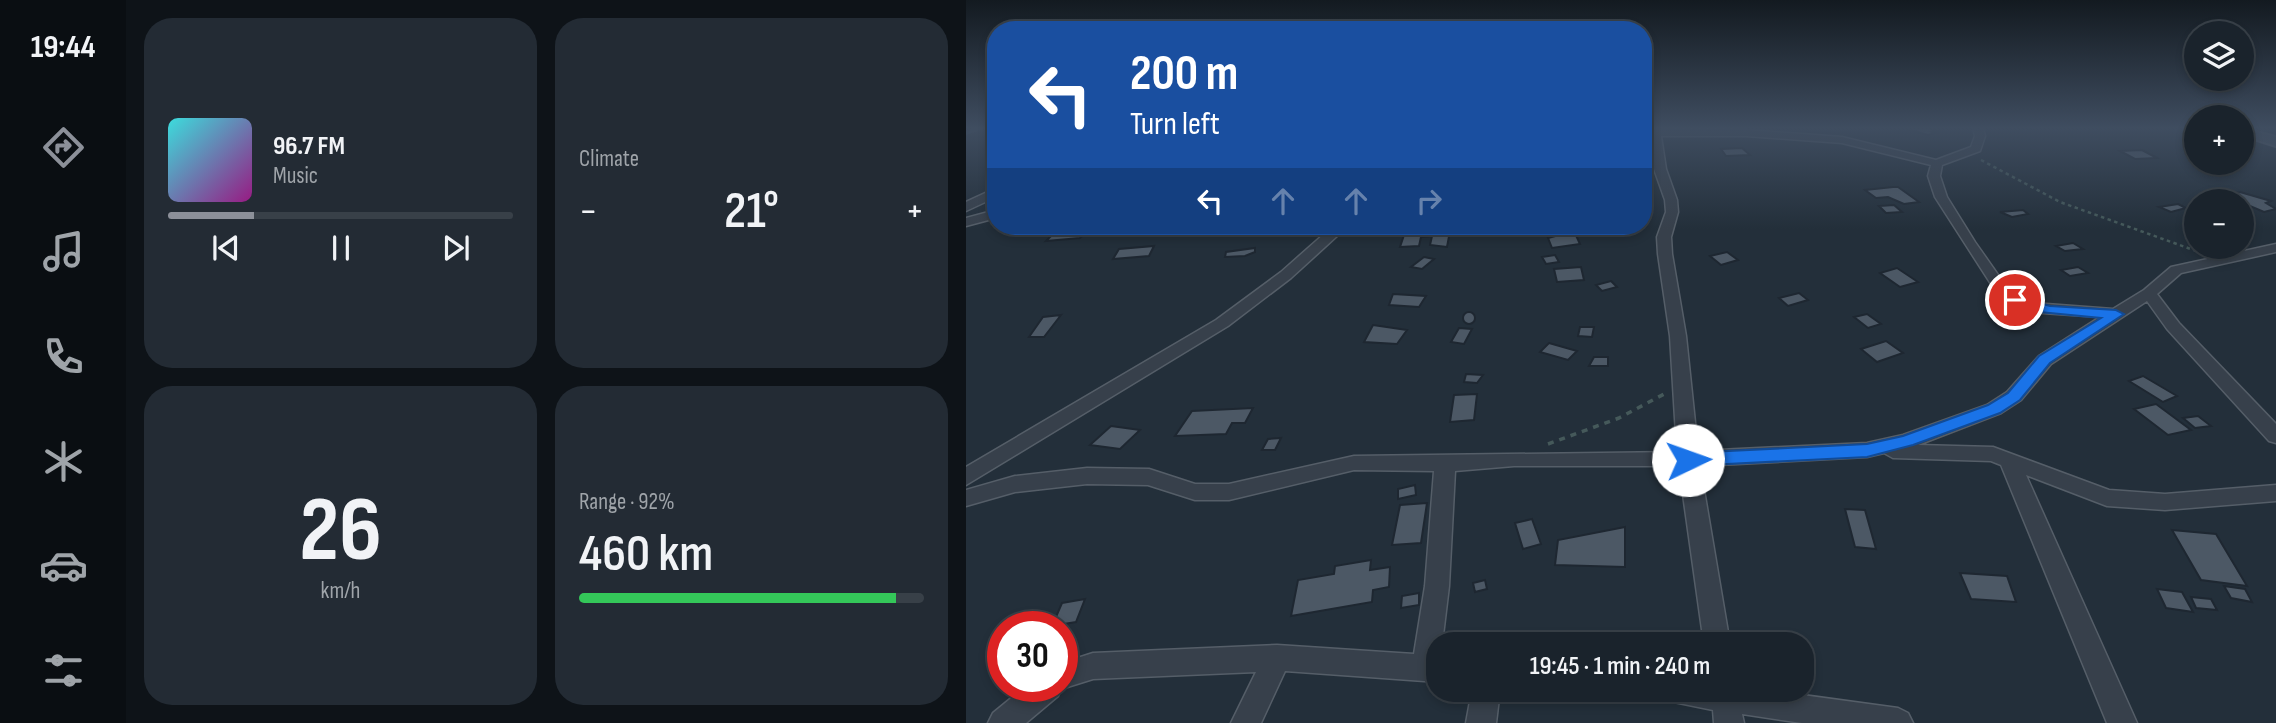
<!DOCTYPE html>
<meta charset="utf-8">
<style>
:root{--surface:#1a232c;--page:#232b34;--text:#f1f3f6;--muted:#9fa4a9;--line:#384048;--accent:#8c9099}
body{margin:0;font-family:"Sofia Sans Condensed",sans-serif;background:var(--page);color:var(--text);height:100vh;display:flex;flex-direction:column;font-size:26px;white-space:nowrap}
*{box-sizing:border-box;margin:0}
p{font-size:23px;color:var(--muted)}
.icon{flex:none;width:38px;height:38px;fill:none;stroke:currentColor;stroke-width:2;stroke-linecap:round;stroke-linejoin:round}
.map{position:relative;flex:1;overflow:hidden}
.side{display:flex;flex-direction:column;gap:18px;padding:18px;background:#0e1318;width:840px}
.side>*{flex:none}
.guide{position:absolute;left:21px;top:21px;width:665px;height:214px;border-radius:28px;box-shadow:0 4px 10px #0003,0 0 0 2px var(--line);background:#1a4fa0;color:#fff;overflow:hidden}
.fabs{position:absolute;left:1218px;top:21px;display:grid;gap:14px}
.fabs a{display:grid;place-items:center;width:70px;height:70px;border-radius:50%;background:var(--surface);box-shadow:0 4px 10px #0003,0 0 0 2px var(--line);font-size:35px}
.speed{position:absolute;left:21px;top:611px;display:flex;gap:14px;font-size:35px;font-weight:700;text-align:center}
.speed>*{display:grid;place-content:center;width:91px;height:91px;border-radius:50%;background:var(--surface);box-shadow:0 4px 10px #0003,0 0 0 2px var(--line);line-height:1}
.speed .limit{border:10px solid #d22;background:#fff;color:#111}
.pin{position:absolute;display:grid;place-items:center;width:60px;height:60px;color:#fff;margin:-30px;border:4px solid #fff;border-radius:50%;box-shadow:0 2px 7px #0007}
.me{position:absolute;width:77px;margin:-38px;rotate:87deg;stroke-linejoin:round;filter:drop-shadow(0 0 5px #0008)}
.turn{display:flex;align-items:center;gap:24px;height:147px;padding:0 28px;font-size:32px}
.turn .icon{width:91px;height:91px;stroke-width:2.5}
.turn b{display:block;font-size:49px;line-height:60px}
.lanes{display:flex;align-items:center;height:66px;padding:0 28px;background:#0003;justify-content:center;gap:35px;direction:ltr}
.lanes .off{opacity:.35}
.big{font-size:52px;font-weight:600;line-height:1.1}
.side .widget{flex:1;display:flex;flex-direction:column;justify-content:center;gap:10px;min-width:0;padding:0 24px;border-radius:28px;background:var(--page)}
.side .dial{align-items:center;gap:0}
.dial b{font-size:91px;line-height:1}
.song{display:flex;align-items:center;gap:21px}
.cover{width:84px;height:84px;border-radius:10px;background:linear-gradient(135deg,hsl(180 70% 55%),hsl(310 70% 35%))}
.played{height:7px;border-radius:4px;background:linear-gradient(90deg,var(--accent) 25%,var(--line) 25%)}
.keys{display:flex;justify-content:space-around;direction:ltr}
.heat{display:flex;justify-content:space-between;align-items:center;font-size:38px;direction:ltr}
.charge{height:10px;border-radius:5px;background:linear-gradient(90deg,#34c759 92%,var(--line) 0)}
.side .tiles{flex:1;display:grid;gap:18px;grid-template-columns:repeat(2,1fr)}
.trip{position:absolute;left:460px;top:632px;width:388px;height:70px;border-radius:28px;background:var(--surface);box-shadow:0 4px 10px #0003,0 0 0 2px var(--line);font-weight:600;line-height:70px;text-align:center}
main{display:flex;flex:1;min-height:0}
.tab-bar{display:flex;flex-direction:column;width:126px;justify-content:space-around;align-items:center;background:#0a0e12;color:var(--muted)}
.tab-bar .icon{width:49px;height:49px}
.tab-bar .selected{color:var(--accent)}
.tab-bar b{font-size:32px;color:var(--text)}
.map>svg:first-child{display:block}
</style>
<main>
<nav class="tab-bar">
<b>19:44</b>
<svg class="icon selected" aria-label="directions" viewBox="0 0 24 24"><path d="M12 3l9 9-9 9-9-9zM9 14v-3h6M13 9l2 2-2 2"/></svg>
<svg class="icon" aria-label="music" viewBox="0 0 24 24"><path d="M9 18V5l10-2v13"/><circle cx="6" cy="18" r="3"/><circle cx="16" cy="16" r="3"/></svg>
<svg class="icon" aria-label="phone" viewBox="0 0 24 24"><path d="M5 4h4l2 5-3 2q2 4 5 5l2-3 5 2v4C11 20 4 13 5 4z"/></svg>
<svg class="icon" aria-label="climate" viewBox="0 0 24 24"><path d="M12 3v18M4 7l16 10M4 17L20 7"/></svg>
<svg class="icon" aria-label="car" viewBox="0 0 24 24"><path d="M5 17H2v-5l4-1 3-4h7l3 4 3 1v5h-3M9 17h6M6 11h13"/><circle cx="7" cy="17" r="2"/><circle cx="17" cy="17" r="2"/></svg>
<svg class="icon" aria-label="filters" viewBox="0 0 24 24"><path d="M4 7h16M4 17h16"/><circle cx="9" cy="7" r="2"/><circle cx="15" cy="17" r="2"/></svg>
</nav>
<section class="side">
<div class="tiles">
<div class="widget">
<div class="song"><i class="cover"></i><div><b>96.7 FM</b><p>Music</p></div></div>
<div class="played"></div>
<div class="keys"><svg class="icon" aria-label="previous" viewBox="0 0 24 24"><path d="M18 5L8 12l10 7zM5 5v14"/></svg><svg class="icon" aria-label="pause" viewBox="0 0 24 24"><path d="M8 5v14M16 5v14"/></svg><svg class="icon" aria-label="next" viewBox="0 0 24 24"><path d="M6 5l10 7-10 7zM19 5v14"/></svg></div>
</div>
<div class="widget"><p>Climate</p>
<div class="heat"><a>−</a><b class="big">21°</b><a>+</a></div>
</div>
<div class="widget dial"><b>26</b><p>km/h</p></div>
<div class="widget"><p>Range · 92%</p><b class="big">460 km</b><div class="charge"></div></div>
</div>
</section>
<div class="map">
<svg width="1310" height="723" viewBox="0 0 1310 723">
<rect width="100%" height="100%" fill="#232f3a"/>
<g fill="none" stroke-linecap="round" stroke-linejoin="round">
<!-- stream -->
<polyline stroke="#394e63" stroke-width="3.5" points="0,133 15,128"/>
</g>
<!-- building -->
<g fill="#4c5865" stroke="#1e2731" stroke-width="2">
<polygon points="962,128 970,131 966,132 969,133 962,135 941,129"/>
<polygon points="776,148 784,155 760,156 755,149"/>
<polygon points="1176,150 1191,158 1169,159 1154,151"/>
<polygon points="1236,163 1258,163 1268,168 1245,171 1234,167 1241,166"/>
<polygon points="927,187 932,187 953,202 938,204 922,197 910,198 899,190"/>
<polygon points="1274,192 1305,201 1300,203 1310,209 1298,212 1258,195"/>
<polygon points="1212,204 1220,208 1205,212 1193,207"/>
<polygon points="928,205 936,212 920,213 913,206"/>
<polygon points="1057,210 1062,214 1046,217 1034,212"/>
<polygon points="441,226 485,226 481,247 464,245 466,236 455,237 453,246 434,247"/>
<polygon points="125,227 114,238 80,241 92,229"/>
<polygon points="608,231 614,244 586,248 582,238"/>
<polygon points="1107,243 1117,249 1099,251 1090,246"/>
<polygon points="188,246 183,256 147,259 153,249"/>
<polygon points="289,248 289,252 279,256 259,257 260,252"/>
<polygon points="761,252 772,260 755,265 744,256"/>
<polygon points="589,255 593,262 580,264 576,257"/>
<polygon points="458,257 468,259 456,269 445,267"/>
<polygon points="615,267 618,280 591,282 588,269"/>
<polygon points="1112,267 1122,273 1104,276 1095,270"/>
<polygon points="931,268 952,282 934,287 914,273"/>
<polygon points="645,281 651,287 636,291 630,285"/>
<polygon points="833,293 842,300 822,306 813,298"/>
<polygon points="427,294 460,296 453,307 423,305"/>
<circle cx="503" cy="318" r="6"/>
<polygon points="901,314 915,324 902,328 888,317"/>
<polygon points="95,315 78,337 63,337 77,317"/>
<polygon points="407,325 441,330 431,344 398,342"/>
<polygon points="614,327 628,327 626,337 612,336"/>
<polygon points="493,328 506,329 498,344 485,342"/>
<polygon points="920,341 937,353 911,362 895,349"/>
<polygon points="583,343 611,351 602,360 574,352"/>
<polygon points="628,357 642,357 642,366 623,366"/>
<polygon points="500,374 517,375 511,383 498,382"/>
<polygon points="1177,376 1211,396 1197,402 1163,381"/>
<polygon points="511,394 508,420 484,422 488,395"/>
<polygon points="1190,404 1225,430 1202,435 1168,409"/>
<polygon points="287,408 279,423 266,423 260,434 209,436 226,411"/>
<polygon points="1232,416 1245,426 1229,428 1217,418"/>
<polygon points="145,426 174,430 154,449 124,445"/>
<polygon points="315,438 309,450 296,450 302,439"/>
<polygon points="449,485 450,495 432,499 432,489"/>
<polygon points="461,503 455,543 426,545 434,505"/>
<polygon points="879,509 899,510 910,549 889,547"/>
<polygon points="566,519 575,544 557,549 549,523"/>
<polygon points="659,527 659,567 589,565 592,540"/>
<polygon points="1206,530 1250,534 1281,586 1235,580"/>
<polygon points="405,560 404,570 424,567 423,587 407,590 406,602 325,616 332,580 368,574 369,566"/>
<polygon points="994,573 1041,576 1050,602 1005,599"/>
<polygon points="519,580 521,589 509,592 507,583"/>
<polygon points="1258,586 1279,589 1286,602 1265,598"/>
<polygon points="1191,589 1216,592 1227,612 1200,608"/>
<polygon points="453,593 453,605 435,608 436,596"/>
<polygon points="1225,597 1245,599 1251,610 1230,608"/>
<polygon points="119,599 110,622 86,626 96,603"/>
</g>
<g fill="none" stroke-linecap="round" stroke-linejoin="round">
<defs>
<g id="street">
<path d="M677,128L780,130L876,137L970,160L1005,147L1009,136L1007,128H1017L1019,136L1014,151L976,165L974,176L981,197L1009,242L1042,289L1067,303L1147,309L1178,290L1205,267L1310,244V252L1215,273L1191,294L1213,323L1310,424V443L1303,441L1201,329L1181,301L1085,364L1055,400L1035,413L952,445L1027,447L1143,490L1199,494L1310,485V501L1199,510L1141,506L1060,475L1171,723H1141L1035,465L1025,461L927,458L918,453L901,457L734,466L764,644H738L713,466H548L489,471L483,586L476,644H472V682L319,671L295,723H265L290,672L127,679L95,689L92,696L60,723H22L27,713L60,686H96V663L127,653L311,645L448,654L459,586L468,471L388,470L263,500H229L182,485L121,484L49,492L0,506V490L49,476L121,468L183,469L229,484H263L388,456L711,452L704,336L692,254L691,237L700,212L699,200L688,169L685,138L677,134ZM695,136H780L876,143L965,165L962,176L969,197L1032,295L1063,312L1134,317L1073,356L1041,392L1021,405L937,435L901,443L732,451L720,336L706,254L705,237L712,212L711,200L700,169Z"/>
<polygon points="30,188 30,197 0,211 0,202"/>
<polygon points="30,210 30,218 0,226 0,218"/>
<polygon points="367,226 382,226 325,278 262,326 0,485 0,467 250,320 315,272"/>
<polygon points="506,690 534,690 530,723 500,723"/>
<polygon points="694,690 800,690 932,708 942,713 947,723 836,723 776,714 778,723 748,723 747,710 698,700"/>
</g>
<polygon id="secondary" points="1276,128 1310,137 1310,146 1276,135"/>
</defs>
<!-- street casing -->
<use href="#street" stroke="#555e68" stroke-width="3"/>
<!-- secondary casing -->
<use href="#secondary" stroke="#555e68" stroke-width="4"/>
<!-- path-far1 -->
<polyline stroke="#45595a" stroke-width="2.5" stroke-dasharray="3.5 3.5" stroke-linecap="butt" points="1015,160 1094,202 1233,252"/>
<!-- path -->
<polyline stroke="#45595a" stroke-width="3.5" stroke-dasharray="6 6" stroke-linecap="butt" points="582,444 653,418 700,393"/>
<!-- street -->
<use href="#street" fill="#37404b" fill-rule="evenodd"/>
<!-- secondary -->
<use href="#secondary" fill="#45505d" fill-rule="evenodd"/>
</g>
<!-- sky -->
<linearGradient id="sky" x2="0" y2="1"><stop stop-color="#131a20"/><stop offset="0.56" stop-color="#3f4d60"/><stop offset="1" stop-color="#3f4d60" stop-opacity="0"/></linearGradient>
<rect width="1310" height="229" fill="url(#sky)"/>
<!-- route -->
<polygon fill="#1a73e8" stroke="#114b97" stroke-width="2" points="1049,296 1084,306 1150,310 1158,314 1084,363 1054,400 1034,413 947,445 901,457 722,466 713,460 722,453 901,444 937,436 1022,405 1042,393 1073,356 1135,318 1063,311 1042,300"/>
</svg>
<div class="fabs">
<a><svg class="icon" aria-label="layers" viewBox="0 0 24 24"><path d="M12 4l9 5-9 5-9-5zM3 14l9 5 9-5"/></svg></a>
<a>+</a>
<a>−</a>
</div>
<div class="speed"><div class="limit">30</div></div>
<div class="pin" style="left:1049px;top:300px;background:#d93025"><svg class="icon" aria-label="arrive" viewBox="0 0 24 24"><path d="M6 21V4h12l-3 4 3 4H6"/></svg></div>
<svg class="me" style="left:722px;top:460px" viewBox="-20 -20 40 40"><circle r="19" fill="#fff"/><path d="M0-13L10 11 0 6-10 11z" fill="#1a73e8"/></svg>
<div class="trip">19:45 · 1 min · 240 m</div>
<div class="guide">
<div class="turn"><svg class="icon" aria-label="left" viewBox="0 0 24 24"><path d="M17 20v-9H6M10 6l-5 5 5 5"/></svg><div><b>200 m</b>Turn left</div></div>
<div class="lanes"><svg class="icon" aria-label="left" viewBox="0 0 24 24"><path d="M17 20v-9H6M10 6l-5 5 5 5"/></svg><svg class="icon off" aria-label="ahead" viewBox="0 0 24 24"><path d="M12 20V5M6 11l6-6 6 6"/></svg><svg class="icon off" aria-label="ahead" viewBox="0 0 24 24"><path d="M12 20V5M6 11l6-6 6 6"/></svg><svg class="icon off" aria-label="right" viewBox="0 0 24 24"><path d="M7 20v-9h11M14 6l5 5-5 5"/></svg></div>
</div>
</div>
</main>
